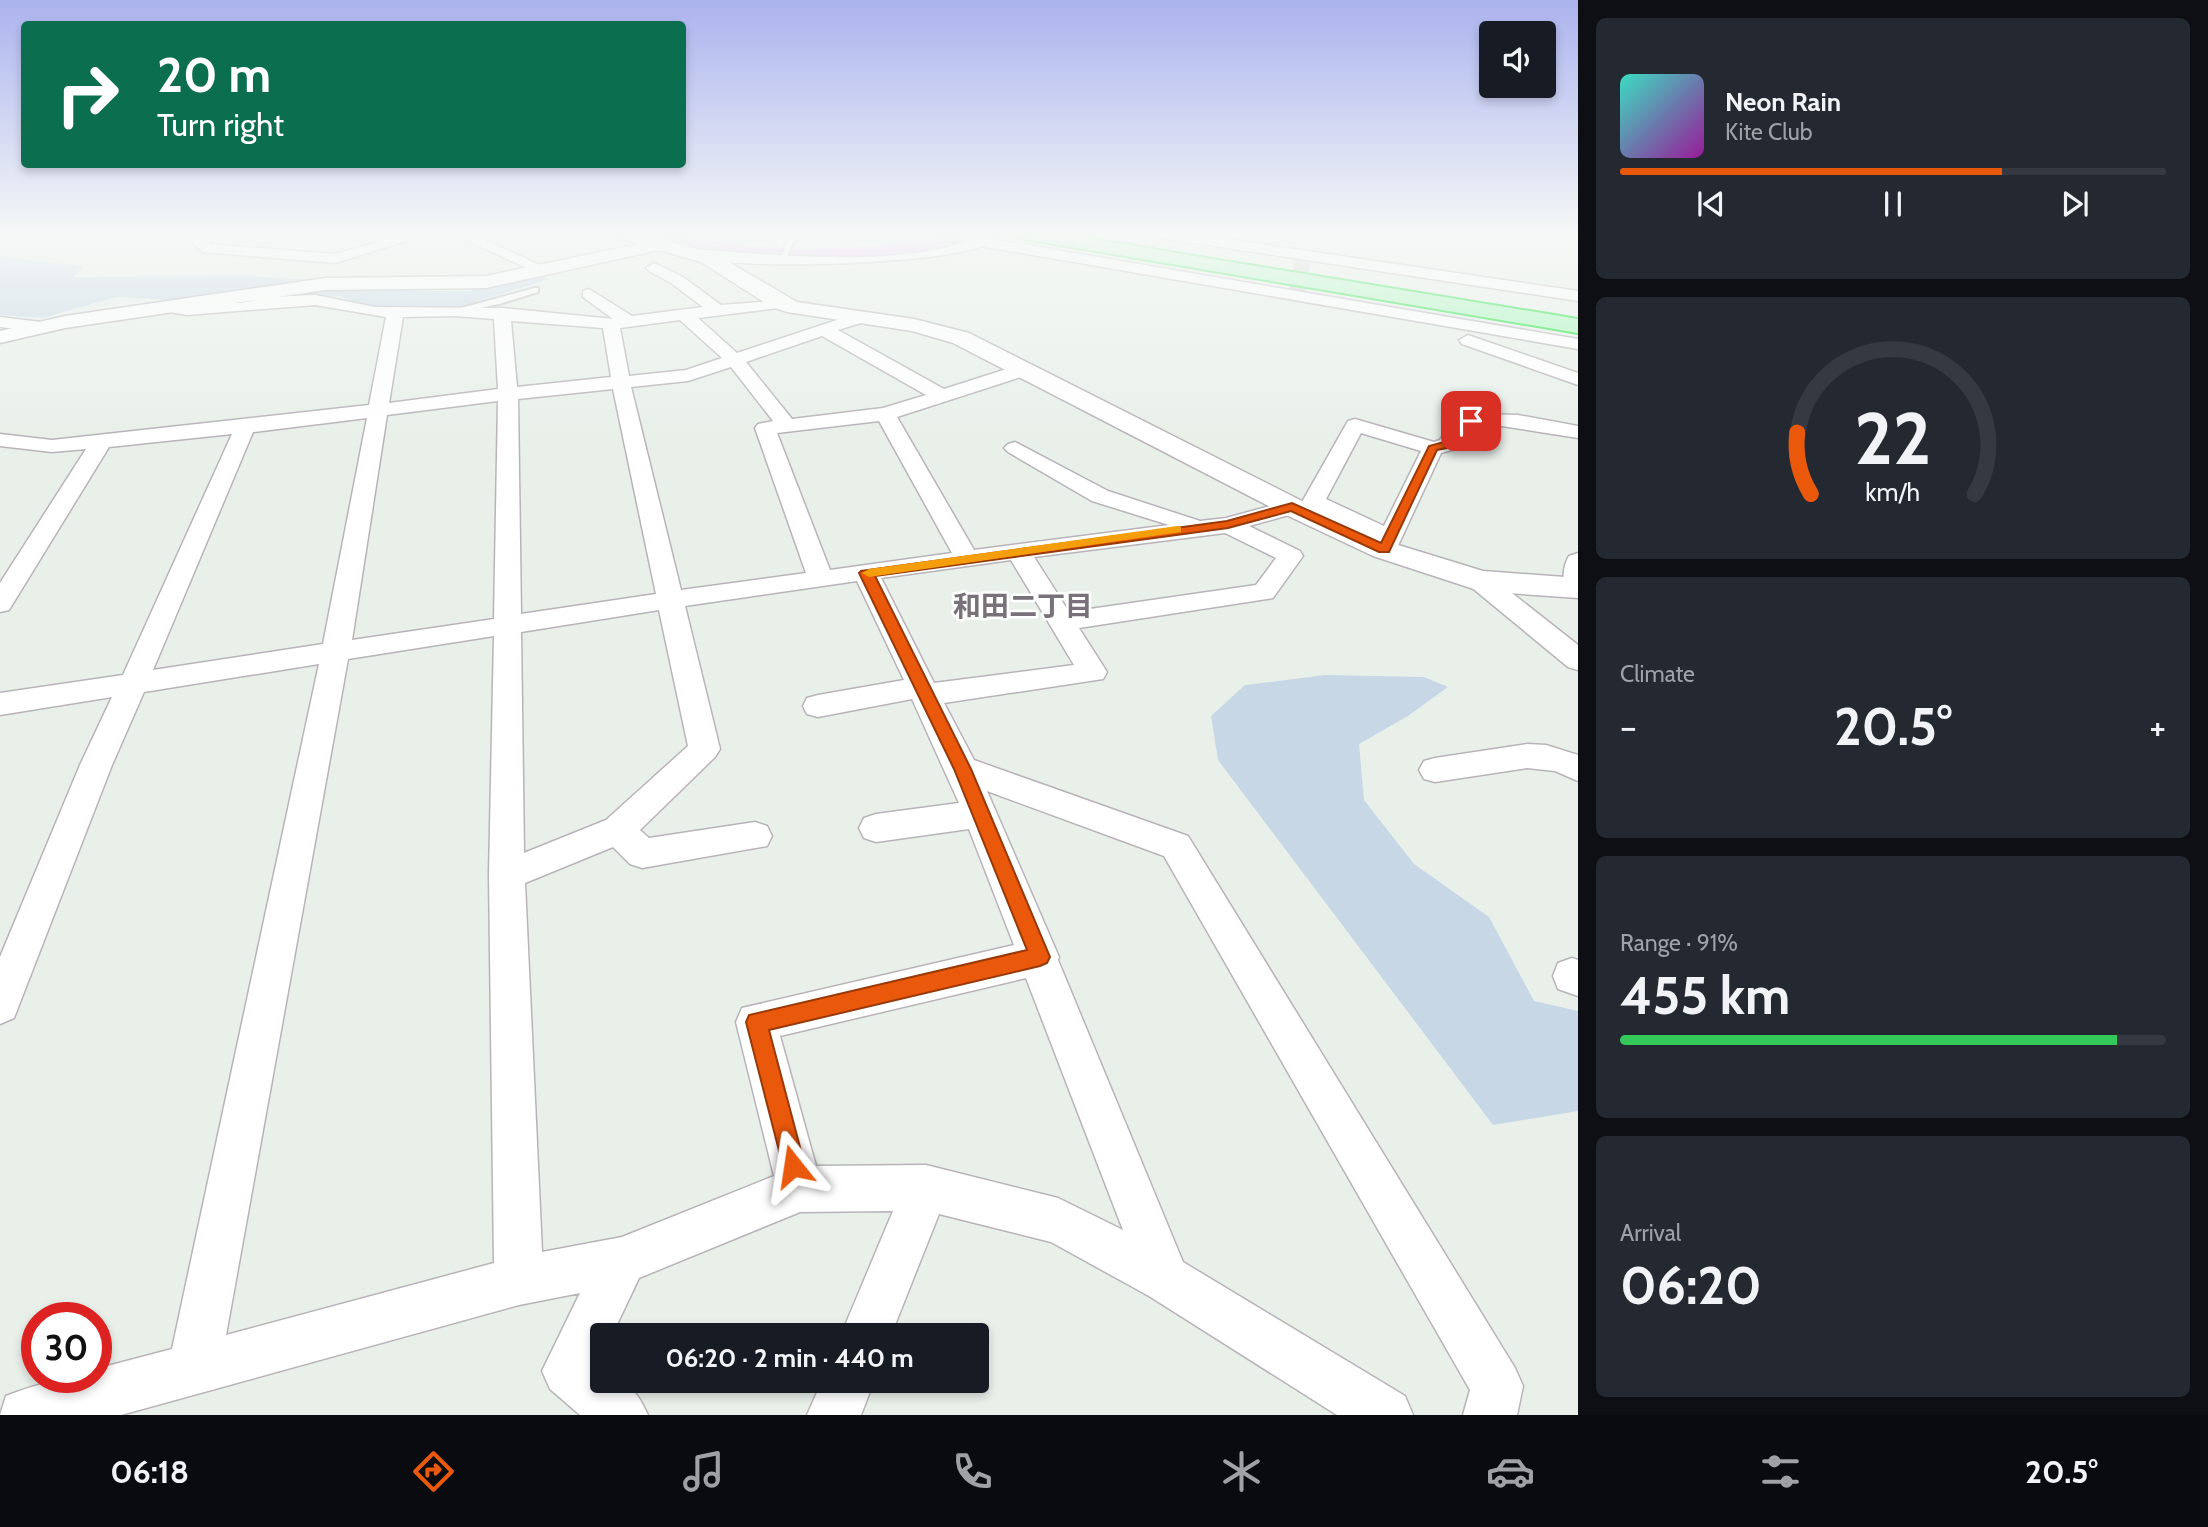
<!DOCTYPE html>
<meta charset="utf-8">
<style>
:root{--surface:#171b24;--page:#242831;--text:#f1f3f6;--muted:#9ea1a6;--line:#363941;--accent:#ea580c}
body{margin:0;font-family:Cabin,"Noto Sans JP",sans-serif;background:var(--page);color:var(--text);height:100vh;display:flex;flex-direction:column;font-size:26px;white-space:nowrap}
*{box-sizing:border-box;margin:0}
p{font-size:23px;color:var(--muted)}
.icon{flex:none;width:38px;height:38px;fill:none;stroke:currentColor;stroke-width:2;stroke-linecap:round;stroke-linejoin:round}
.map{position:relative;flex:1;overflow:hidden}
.panel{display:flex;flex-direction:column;gap:18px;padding:18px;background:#0d0f14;width:630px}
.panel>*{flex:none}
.guide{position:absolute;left:21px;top:21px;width:665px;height:147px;border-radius:7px;box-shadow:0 4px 10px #0003;background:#0b6e4f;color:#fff;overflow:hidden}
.tools{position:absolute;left:1479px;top:21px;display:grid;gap:14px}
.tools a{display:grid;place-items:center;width:77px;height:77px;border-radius:7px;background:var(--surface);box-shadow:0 4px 10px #0003;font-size:35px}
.speed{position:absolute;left:21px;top:1302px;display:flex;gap:14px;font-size:35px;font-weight:700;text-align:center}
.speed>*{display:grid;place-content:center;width:91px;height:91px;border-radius:50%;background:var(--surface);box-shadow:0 4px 10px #0003;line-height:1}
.speed .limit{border:10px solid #d22;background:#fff;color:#111}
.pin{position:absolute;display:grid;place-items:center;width:60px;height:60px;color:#fff;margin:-30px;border-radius:14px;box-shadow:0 4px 10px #0006}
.me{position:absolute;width:77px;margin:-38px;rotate:345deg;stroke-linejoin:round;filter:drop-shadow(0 0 5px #0008)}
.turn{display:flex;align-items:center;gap:24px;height:147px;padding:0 21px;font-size:32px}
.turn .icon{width:91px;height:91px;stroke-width:2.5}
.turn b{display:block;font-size:49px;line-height:60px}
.big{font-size:52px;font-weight:700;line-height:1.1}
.panel .tile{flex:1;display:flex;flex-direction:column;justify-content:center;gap:10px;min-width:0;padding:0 24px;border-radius:10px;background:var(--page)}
.panel .dial{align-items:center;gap:0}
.dial svg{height:182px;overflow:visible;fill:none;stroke:var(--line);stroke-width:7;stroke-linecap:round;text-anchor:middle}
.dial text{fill:var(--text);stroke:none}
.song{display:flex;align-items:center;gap:21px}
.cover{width:84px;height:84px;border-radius:10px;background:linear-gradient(135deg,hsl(170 70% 55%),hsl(300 70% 35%))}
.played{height:7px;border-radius:4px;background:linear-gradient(90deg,var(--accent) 70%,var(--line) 70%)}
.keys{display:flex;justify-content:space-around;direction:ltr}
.heat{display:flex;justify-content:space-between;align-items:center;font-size:38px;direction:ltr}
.charge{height:10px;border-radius:5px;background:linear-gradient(90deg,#34c759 91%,var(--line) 0)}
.trip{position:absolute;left:590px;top:1323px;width:399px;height:70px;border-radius:7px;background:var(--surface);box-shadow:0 4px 10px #0003;font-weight:700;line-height:70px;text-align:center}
.tabs{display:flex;height:112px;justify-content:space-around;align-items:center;background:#090b0e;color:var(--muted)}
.tabs .icon{width:49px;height:49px}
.tabs .selected{color:var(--accent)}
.tabs b{font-size:32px;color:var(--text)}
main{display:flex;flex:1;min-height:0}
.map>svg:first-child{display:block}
</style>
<main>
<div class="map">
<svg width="1578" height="1415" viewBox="0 0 1578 1415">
<rect width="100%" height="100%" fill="#e9f0ea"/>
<!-- green -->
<g fill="#c8d7e5">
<polygon points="0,257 83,266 74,277 250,276 390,285 420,291 470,291 546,276 547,280 458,307 408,311 367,306 339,296 244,304 116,297 43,318 0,315"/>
<polygon points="1325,675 1424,677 1448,687 1408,716 1359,744 1364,800 1414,864 1489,917 1534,1001 1578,1011 1578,1111 1493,1125 1218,760 1211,716 1245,685"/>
</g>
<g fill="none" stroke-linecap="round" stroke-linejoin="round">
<!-- river -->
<path fill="#f1b1f8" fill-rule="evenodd" d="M626,233C669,233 710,242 754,246C820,252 886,247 951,235L960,238L964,243L960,248C851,276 737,265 629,238Z"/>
<!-- minor-tunnel -->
<polyline stroke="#c8ccc9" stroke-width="16" stroke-dasharray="16 8" stroke-linecap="butt" points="1296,296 1304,255"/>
<defs>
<g id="service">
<polygon points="796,233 804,233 792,244 785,261 781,261 786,243"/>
<polygon points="535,288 538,288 538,292 499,304 454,313 450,311"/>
</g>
<g id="minor">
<polygon points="171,233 217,233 208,244 335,254 409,233 433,233 335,263 203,252 193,244 198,238 178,237"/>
<polygon points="450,233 470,233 553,271 550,274 540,274"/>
<path d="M982,233H1000L992,239L1578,339V349L981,246C949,264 706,273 685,253L692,249C767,254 918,271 982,233Z"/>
<polygon points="1147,233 1186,233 1578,291 1578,301 1154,237"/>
<path d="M654,263L683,277L721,305L785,300V306L779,308L698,318L737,353L858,313L866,318L864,322L838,330L944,389L1016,366H1030L1032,370L1030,374L897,417L974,550L1169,525L1092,501L1008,452L1004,448L1008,444L1015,442L1108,491L1200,521L1226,518L1292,500L1300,502L1304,507L1300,512L1249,526L1300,551L1303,556L1273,598L1079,628L1107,672L1103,679L944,703L974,760L1188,836L1515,1368L1523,1386L1517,1415H1463L1470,1390L1164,856L987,791L1059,957L1058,960L1183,1262L1405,1396L1413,1415H1337L1149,1296L1051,1242L939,1214L891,1335H841L893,1211L800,1212L639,1278L612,1335H602L599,1363L602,1366V1381C629,1381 637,1391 648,1415H580L550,1389L542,1371L580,1293L519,1305L121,1415H0L6,1396C36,1384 64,1377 96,1377V1369L172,1349L319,664L144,692L112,765L14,1018L0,1024V957L80,765L112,697L0,715V693L123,675L232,434L109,447L9,610L0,612V583L86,449L52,452L0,446V434L52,440L369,405L386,317L315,305L187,315L164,311V303H241L270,297L315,295L375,307L502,308L613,319L583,297V291L589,289L632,316L703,307L671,283L649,271L646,268ZM454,316L494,319L498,389L389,403L403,317ZM680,320L722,358L686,370L629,376L620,328ZM511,321L603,328L611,377L517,387ZM822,336L926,395L883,408L792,419L746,362ZM731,367L773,421L758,424L755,428L806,573L681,590L631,387L688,381ZM613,389L656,594L521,614L518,399ZM498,401L494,619L352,640L387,415ZM367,418L323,644L153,670L253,432ZM879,421L952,553L830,570L777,433ZM1225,533L1276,558L1256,585L1069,612L1034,557ZM1011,560L1074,665L934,683L881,578ZM857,581L904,680L818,695L807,698L803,706L807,714L818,717L912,699L959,803L876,814L864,818L859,828L864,838L876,842L969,829L1014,945L742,1008L736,1022L774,1176L622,1237L542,1252L525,883L613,847L630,864L642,868L767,846L772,836L767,826L755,822L649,838L640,830L715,757L720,749L685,606ZM659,610L688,746L606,820L524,853L521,632ZM494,636L489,875L494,1263L226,1335L348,659ZM1026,978L1123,1230L1058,1198L926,1165L816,1166L780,1036Z"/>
<polygon points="0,317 41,322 50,327 41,332 0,327"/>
<polygon points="1468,335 1578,373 1578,385 1462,344 1459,340"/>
<path d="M1486,414L1518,415L1578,426V438L1502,426L1465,430L1455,449L1441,453L1396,550L1393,555H1375L1372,550L1376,541L1305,507L1302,502L1348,421L1355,419L1434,442L1440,440L1450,422ZM1361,433L1421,451L1384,526L1326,499Z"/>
<path d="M1578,553V596L1567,594C1561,584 1563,565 1569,556Z"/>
<polygon points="1480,573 1489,575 1578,645 1578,670 1568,667 1471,587 1467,581 1471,575"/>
<polygon points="1527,744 1546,745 1578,755 1578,781 1555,771 1527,768 1435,782 1424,779 1419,770 1424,761 1435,758"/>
<polygon points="1572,958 1578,960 1578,996 1558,989 1553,976 1558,963"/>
<polygon points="822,1381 874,1381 861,1415 807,1415"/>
</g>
<polygon id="tertiary" points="610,233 639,233 715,254 797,302 914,319 969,333 1302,501 1395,544 1483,571 1578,578 1578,598 1480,591 1373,556 1282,513 953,343 912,331 787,312 772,307 701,262 659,250 486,288 325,290 65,328 0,343 0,331 65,316 325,278 486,276 638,244"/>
<polygon id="trunk" points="1010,233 1055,233 1578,319 1578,333 1019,238"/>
</defs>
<!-- service casing -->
<use href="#service" stroke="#b9b3b9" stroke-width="4"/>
<!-- minor casing -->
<use href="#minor" stroke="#b9b3b9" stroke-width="3"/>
<!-- tertiary casing -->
<use href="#tertiary" stroke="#b9b3b9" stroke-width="3"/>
<!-- trunk casing -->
<use href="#trunk" stroke="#15e336" stroke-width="4"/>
<!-- service -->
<use href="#service" fill="#fff" fill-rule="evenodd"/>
<!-- minor -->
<use href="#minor" fill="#fff" fill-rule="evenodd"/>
<!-- tertiary -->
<use href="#tertiary" fill="#fff" fill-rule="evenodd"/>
<!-- trunk -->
<use href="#trunk" fill="#a9f6bc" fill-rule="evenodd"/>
</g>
<!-- sky -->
<linearGradient id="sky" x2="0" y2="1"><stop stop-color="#abb3ee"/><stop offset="0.54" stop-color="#f5f8f6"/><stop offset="1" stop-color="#f5f8f6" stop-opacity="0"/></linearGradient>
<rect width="1578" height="432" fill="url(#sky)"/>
<!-- route -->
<polygon fill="#ea580c" stroke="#983908" stroke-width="2" points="1471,418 1476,421 1462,428 1452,447 1437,450 1389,552 1379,552 1291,511 1228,528 875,576 971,769 1050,957 1047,963 1040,966 769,1030 805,1166 802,1174 793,1178 785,1174 746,1022 749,1015 1027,950 954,769 859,573 861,571 1227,521 1292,503 1381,543 1429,446 1444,442 1454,424"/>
<!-- slow -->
<polygon fill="#f59e0b" points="1177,526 1181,527 1181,532 869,577 862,573 869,569"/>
<g text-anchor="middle" stroke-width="5" stroke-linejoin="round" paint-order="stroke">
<!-- neighbourhood labels -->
<g font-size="28" font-weight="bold" fill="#797179" stroke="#fff">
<text x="1023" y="616">和田二丁目</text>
</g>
</g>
</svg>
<div class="tools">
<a><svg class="icon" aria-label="sound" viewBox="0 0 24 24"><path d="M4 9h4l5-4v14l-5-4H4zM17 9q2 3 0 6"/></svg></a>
</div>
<div class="speed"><div class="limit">30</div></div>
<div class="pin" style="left:1471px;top:421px;background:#d93025"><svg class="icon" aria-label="arrive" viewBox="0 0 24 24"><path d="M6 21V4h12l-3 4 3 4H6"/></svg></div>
<svg class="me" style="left:793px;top:1166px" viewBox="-20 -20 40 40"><path d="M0-17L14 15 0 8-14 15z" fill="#ea580c" stroke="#fff" stroke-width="4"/></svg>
<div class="trip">06:20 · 2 min · 440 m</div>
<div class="guide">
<div class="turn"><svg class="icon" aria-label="right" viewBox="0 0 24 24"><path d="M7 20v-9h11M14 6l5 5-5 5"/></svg><div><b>20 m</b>Turn right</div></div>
</div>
</div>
<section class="panel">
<div class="tile">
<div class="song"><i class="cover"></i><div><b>Neon Rain</b><p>Kite Club</p></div></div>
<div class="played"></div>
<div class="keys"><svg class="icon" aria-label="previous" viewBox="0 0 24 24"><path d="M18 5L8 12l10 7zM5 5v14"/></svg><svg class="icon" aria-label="pause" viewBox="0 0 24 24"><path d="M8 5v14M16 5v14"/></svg><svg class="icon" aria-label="next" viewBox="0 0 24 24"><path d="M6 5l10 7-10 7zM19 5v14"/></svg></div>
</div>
<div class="tile dial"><svg viewBox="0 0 100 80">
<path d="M14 69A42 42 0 1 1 86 69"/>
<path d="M14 69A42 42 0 0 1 8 42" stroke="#ea580c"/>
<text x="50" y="56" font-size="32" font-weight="700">22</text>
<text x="50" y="72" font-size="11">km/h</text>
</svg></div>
<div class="tile"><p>Climate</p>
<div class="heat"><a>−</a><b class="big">20.5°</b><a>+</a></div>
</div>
<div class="tile"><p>Range · 91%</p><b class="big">455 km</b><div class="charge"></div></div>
<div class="tile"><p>Arrival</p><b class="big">06:20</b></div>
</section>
</main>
<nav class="tabs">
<b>06:18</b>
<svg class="icon selected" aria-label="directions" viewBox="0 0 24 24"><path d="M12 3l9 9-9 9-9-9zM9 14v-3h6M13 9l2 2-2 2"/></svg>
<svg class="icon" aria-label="music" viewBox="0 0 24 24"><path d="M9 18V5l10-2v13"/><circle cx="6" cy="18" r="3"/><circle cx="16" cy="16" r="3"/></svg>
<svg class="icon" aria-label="phone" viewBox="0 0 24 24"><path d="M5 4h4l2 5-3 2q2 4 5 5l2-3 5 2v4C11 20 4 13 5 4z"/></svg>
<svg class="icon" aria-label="climate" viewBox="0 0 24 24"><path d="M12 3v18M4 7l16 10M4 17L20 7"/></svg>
<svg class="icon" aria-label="car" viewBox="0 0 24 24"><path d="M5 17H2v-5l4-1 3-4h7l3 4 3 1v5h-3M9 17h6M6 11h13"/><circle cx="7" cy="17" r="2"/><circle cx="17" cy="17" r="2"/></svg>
<svg class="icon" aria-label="filters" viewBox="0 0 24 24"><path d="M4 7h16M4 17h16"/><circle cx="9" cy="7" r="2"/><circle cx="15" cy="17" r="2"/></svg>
<b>20.5°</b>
</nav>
